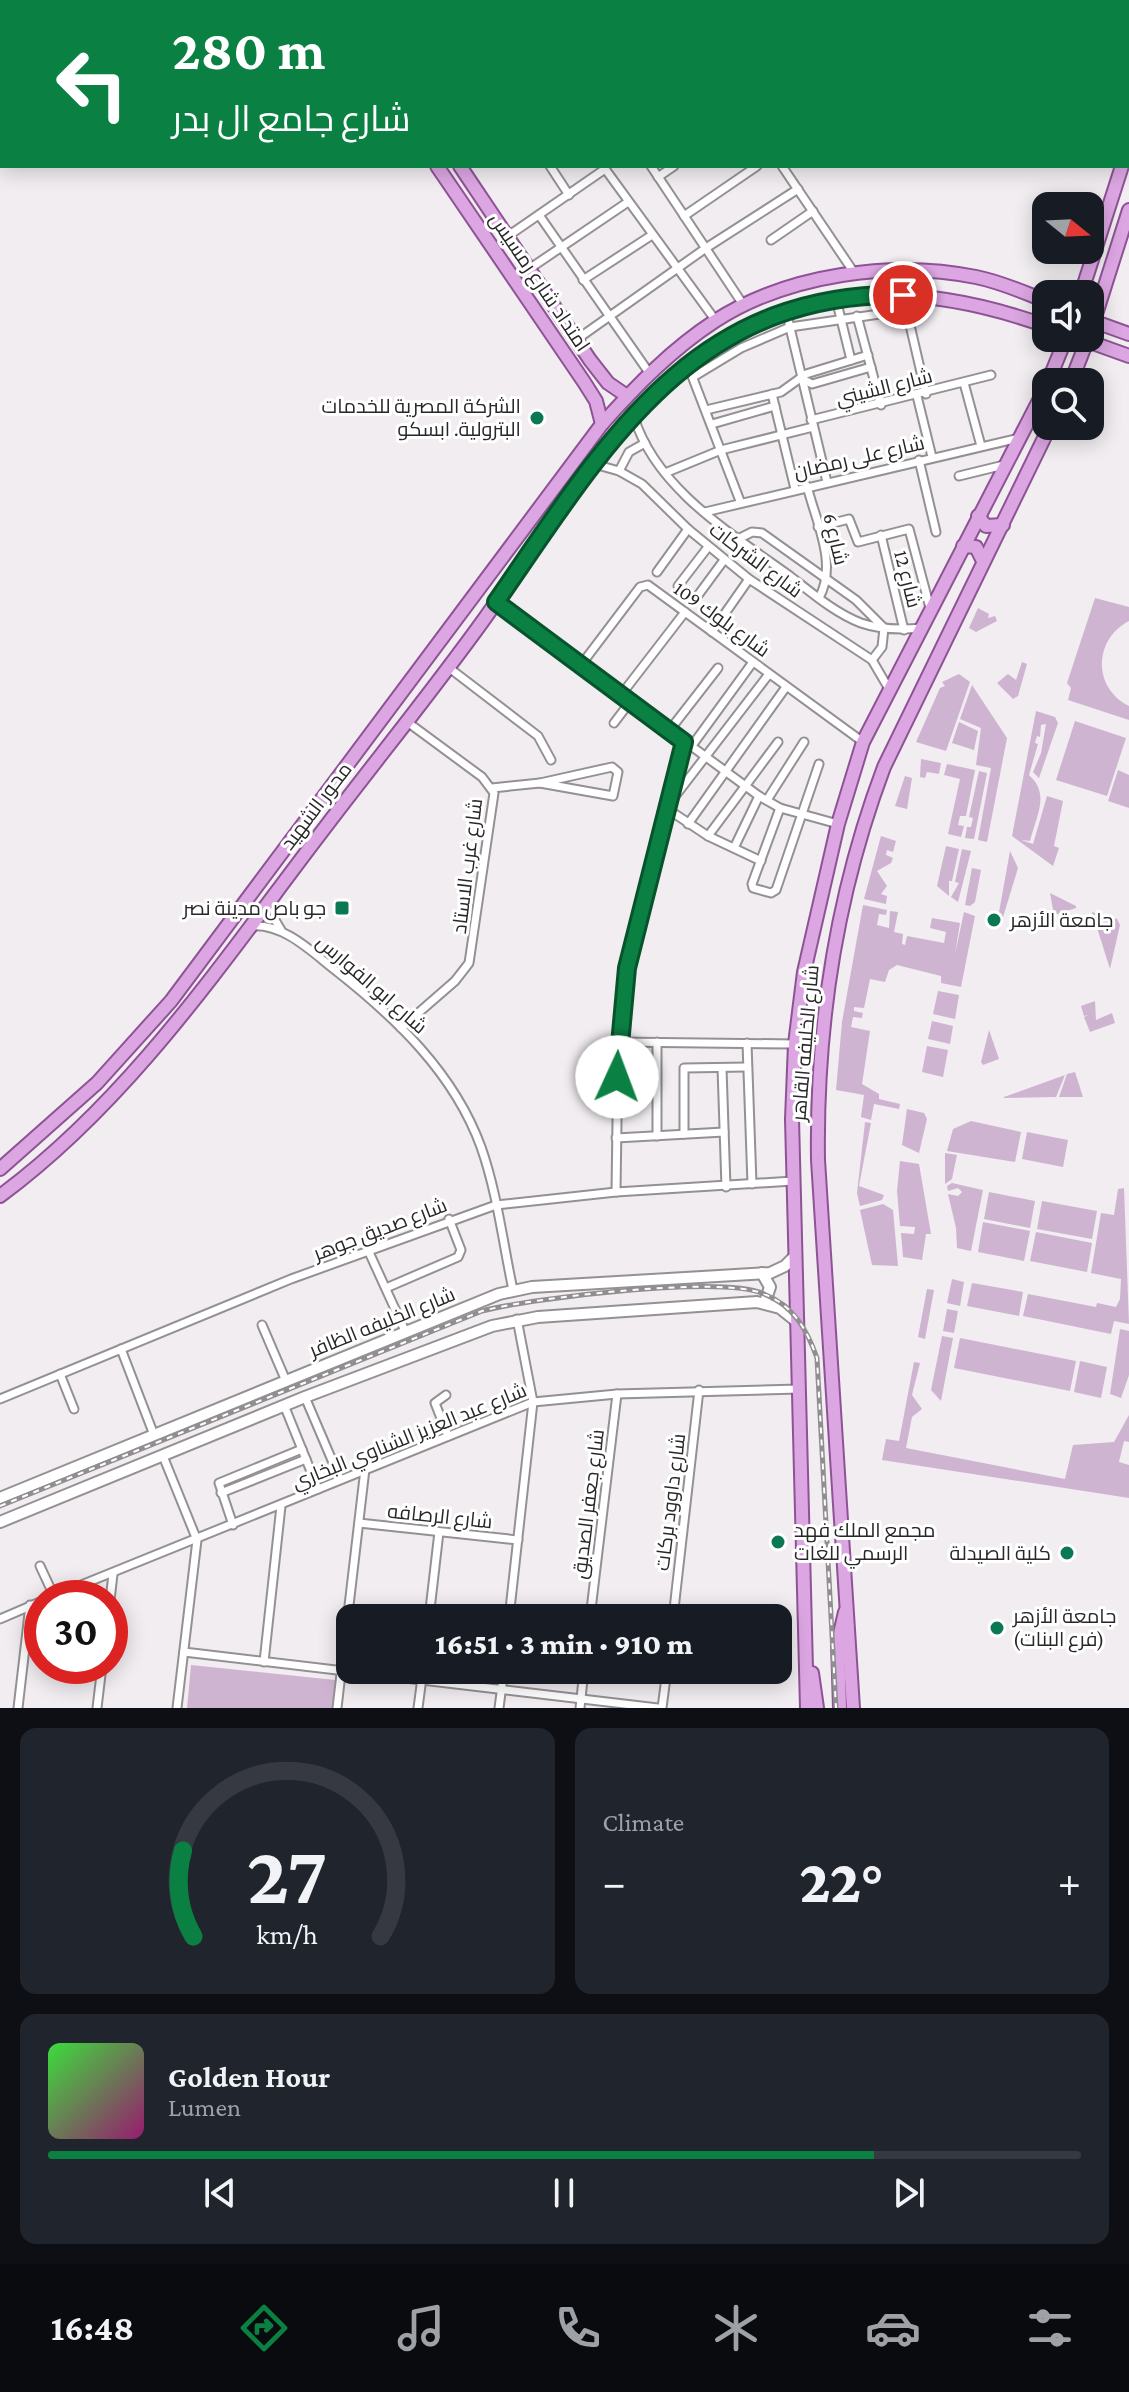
<!DOCTYPE html>
<meta charset="utf-8">
<style>
:root{--surface:#171b24;--page:#20242c;--text:#f1f3f6;--muted:#9ea1a6;--line:#363941;--accent:#0b8043}
body{margin:0;font-family:"Crimson Pro",Cairo,serif;background:var(--page);color:var(--text);height:100vh;display:flex;flex-direction:column;font-size:30px;white-space:nowrap}
*{box-sizing:border-box;margin:0}
p{font-size:26px;color:var(--muted)}
.icon{flex:none;width:44px;height:44px;fill:none;stroke:currentColor;stroke-width:2;stroke-linecap:round;stroke-linejoin:round}
.map{position:relative;height:1708px;overflow:hidden}
.panel{display:flex;flex-direction:column;gap:20px;padding:20px;background:#0d0f14;flex:1}
.panel>*{flex:none}
.top-card{position:absolute;left:0px;top:0px;width:1130px;height:168px;box-shadow:0 4px 20px #0003;background:#0b8043;color:#fff;overflow:hidden}
.needle{width:52px;rotate:108deg}
.fabs{position:absolute;left:1032px;top:192px;display:grid;gap:16px}
.fabs a{display:grid;place-items:center;width:72px;height:72px;border-radius:16px;background:var(--surface);box-shadow:0 4px 20px #0003;font-size:40px}
.speed{position:absolute;left:24px;top:1580px;display:flex;gap:16px;font-size:40px;font-weight:700;text-align:center}
.speed>*{display:grid;place-content:center;width:104px;height:104px;border-radius:50%;background:var(--surface);box-shadow:0 4px 20px #0003;line-height:1}
.speed .limit{border:12px solid #d22;background:#fff;color:#111}
.pin{position:absolute;display:grid;place-items:center;width:68px;height:68px;color:#fff;margin:-34px;border:4px solid #fff;border-radius:50%;box-shadow:0 2px 8px #0007}
.me{position:absolute;width:88px;margin:-44px;rotate:2deg;stroke-linejoin:round;filter:drop-shadow(0 0 6px #0008)}
.turn{display:flex;align-items:center;gap:28px;height:168px;padding:0 40px;font-size:36px}
.turn .icon{width:104px;height:104px;stroke-width:2.5}
.turn b{display:block;font-size:56px;line-height:68px}
.big{font-size:60px;font-weight:800;line-height:1.1}
.panel .widget{flex:1;display:flex;flex-direction:column;justify-content:center;gap:12px;min-width:0;padding:0 28px;border-radius:16px;background:var(--page)}
.panel .dial{align-items:center;gap:0}
.dial svg{height:208px;overflow:visible;fill:none;stroke:var(--line);stroke-width:7;stroke-linecap:round;text-anchor:middle}
.dial text{fill:var(--text);stroke:none}
.song{display:flex;align-items:center;gap:24px}
.cover{width:96px;height:96px;border-radius:12px;background:linear-gradient(135deg,hsl(120 70% 55%),hsl(320 70% 35%))}
.played{height:8px;border-radius:4px;background:linear-gradient(90deg,var(--accent) 80%,var(--line) 80%)}
.keys{display:flex;justify-content:space-around;direction:ltr}
.heat{display:flex;justify-content:space-between;align-items:center;font-size:44px;direction:ltr}
.panel .tiles{flex:1;display:grid;gap:20px;grid-template-columns:1fr 1fr}
.widget:last-child{grid-column:span 2}
.trip{position:absolute;left:336px;top:1604px;width:456px;height:80px;border-radius:16px;background:var(--surface);box-shadow:0 4px 20px #0003;font-weight:800;line-height:80px;text-align:center}
.menu{display:flex;height:128px;justify-content:space-around;align-items:center;background:#090b0e;color:var(--muted)}
.menu .icon{width:56px;height:56px}
.menu .current{color:var(--accent)}
.menu b{font-size:36px;color:var(--text)}
.map>svg:first-child{display:block}
</style>
<div class="map">
<svg width="1129" height="1708" viewBox="0 0 1129 1708">
<rect width="100%" height="100%" fill="#f1edf1"/>
<!-- green -->
<g fill="#cfb4d2">
<path d="M1095,598L1129,607V621C1093,640 1093,688 1129,706V720L1068,700L1071,688L1067,683Z"/>
<polygon points="978,608 989,614 988,618 995,616 997,621 976,632 969,628"/>
<polygon points="1022,662 1027,664 1018,696 1013,699 997,683 1008,674 1016,680"/>
<polygon points="959,674 970,682 946,751 916,742 940,688 945,686 942,682"/>
<polygon points="972,685 1007,738 987,842 978,840 991,768 976,765 981,728 960,719"/>
<path d="M1036,711L1055,717L1058,723L1039,778L1033,772L1041,753L1046,724L1041,725L1040,737L1037,736L1035,743L1038,744L1029,775C1050,794 1037,814 1030,841L1021,840L1033,844L1047,796L1063,801L1054,846L1059,848L1053,866L1012,836Z"/>
<polygon points="1075,721 1126,738 1107,796 1056,780"/>
<polygon points="959,722 978,731 974,750 952,743"/>
<polygon points="921,759 941,763 939,774 927,772 925,778 920,777"/>
<polygon points="947,764 975,770 966,816 960,816 958,825 964,826 961,837 948,834 960,779 944,775"/>
<polygon points="1118,770 1129,775 1129,808 1108,801"/>
<polygon points="979,771 987,773 974,839 965,838 967,827 971,827 973,818 969,817"/>
<polygon points="905,776 912,778 907,809 895,806"/>
<polygon points="881,836 896,841 893,852 887,850 886,855 893,858 891,863 877,871 887,886 881,894 887,896 886,904 864,899"/>
<polygon points="946,846 959,849 952,881 949,881 949,896 937,886"/>
<polygon points="962,849 971,851 958,902 951,897 959,883 955,882"/>
<polygon points="1010,851 1018,868 1000,927 996,929"/>
<polygon points="972,868 981,870 975,902 970,906 965,905"/>
<polygon points="1050,893 1076,906 1076,908 1054,915"/>
<polygon points="863,905 887,910 886,915 879,914 877,925 889,928 890,911 898,912 894,932 903,934 902,944 905,945 907,936 944,943 946,932 930,928 932,918 960,923 955,954 964,912 975,916 961,987 941,983 941,976 897,965 889,970 885,982 870,979 864,1008 854,1007 854,1011 863,1013 862,1018 853,1017 851,1027 870,1031 862,1084 879,1094 879,1099 900,1104 899,1109 874,1104 871,1120 861,1117 864,1095 836,1090 842,1022"/>
<polygon points="1092,912 1117,919 1120,925 1110,969"/>
<polygon points="938,991 959,995 955,1019 933,1014"/>
<polygon points="1095,1001 1096,1020 1112,1013 1115,1023 1090,1032 1084,1017 1088,1015 1084,1016 1081,1006"/>
<polygon points="932,1021 953,1026 950,1044 928,1039"/>
<polygon points="989,1030 999,1059 983,1065 981,1062"/>
<polygon points="927,1046 948,1050 943,1077 922,1072"/>
<polygon points="1075,1072 1083,1097 1059,1097 1067,1074"/>
<polygon points="1065,1075 1056,1097 1004,1098 1004,1097"/>
<polygon points="907,1109 924,1113 927,1119 919,1153 902,1145"/>
<polygon points="971,1121 1021,1132 1015,1162 947,1151 953,1129"/>
<polygon points="865,1122 871,1123 859,1186 884,1195 882,1200 860,1206 857,1193"/>
<polygon points="1027,1132 1068,1140 1063,1167 1022,1159"/>
<polygon points="945,1153 957,1155 952,1179 945,1184"/>
<polygon points="900,1161 919,1164 931,1234 926,1234 922,1260 903,1257 901,1233 914,1234 915,1227 900,1226 897,1191"/>
<polygon points="952,1183 983,1190 971,1251 957,1248 956,1228 948,1194 958,1196 962,1192 958,1188 948,1191 947,1186"/>
<polygon points="1124,1188 1129,1324 1114,1321 1111,1334 1023,1316 1028,1294 1096,1307 1097,1303 1116,1307 1120,1299 1121,1279 1091,1273 1101,1213 1114,1215 1118,1189"/>
<polygon points="989,1192 1035,1201 1030,1228 984,1219"/>
<polygon points="1042,1201 1097,1211 1092,1239 1037,1229"/>
<polygon points="883,1204 893,1210 898,1266 872,1265 860,1210"/>
<polygon points="983,1222 1030,1231 1024,1261 978,1252"/>
<polygon points="1036,1232 1092,1243 1087,1272 1030,1261"/>
<polygon points="952,1279 964,1282 960,1306 947,1303"/>
<polygon points="972,1283 1023,1292 1019,1316 967,1306"/>
<polygon points="927,1289 934,1290 925,1339 918,1337"/>
<polygon points="947,1309 958,1311 954,1333 943,1331"/>
<polygon points="1120,1329 1129,1331 1129,1375 1121,1398 1110,1394"/>
<polygon points="942,1336 953,1338 941,1401 931,1390"/>
<polygon points="960,1338 1076,1361 1070,1391 954,1368"/>
<polygon points="1080,1361 1107,1367 1101,1398 1074,1392"/>
<polygon points="914,1362 920,1363 912,1395 922,1409 912,1417 906,1448 1065,1479 1073,1445 1114,1442 1129,1415 1129,1442 1124,1441 1119,1462 1129,1465 1129,1498 882,1460 886,1439 899,1441"/>
<polygon points="191,1665 335,1680 332,1708 187,1708"/>
</g>
<g fill="none" stroke-linecap="round" stroke-linejoin="round">
<defs>
<g id="street">
<polyline points="490,0 491,2"/>
<polyline points="535,0 537,2"/>
<polyline points="659,0 660,2"/>
<polyline points="379,2 382,0"/>
<polyline points="480,2 483,0"/>
<polyline points="557,2 557,0"/>
<polyline points="627,2 630,0"/>
<polyline points="783,2 784,0"/>
<polyline points="550,166 569,195"/>
<polyline points="603,166 716,321"/>
<polyline points="651,166 744,306"/>
<polyline points="782,166 855,274"/>
<polyline points="658,177 674,166"/>
<polyline points="539,215 650,374"/>
<polyline points="684,216 757,166"/>
<polyline points="508,236 605,169"/>
<polyline points="771,240 813,211"/>
<polyline points="529,269 628,202"/>
<polyline points="583,280 652,235"/>
<polyline points="903,295 926,394"/>
<polyline points="836,299 851,360"/>
<polyline points="786,311 827,482"/>
<polyline points="857,316 881,405"/>
<polyline points="576,340 706,248 798,189"/>
<polyline points="692,376 740,501"/>
<polyline points="693,377 741,348 790,327 907,310"/>
<polyline points="801,378 812,384 871,367"/>
<polyline points="964,383 981,446"/>
<polyline points="772,394 795,489"/>
<polyline points="917,396 932,457"/>
<polyline points="706,410 781,392 806,374 868,355"/>
<path d="M634,417C656,489 732,534 790,576C812,593 835,613 861,623C881,630 901,630 922,628"/>
<polyline points="811,420 991,375"/>
<polyline points="712,424 775,406"/>
<polyline points="919,460 936,532"/>
<polyline points="594,464 619,471 642,484 688,529 749,579 872,660 889,689"/>
<polyline points="619,471 629,452 645,443"/>
<polyline points="665,473 721,450 813,427"/>
<polyline points="959,476 1004,465"/>
<path d="M807,486C816,522 838,564 819,598"/>
<polyline points="705,512 1019,438"/>
<polyline points="818,527 849,519 858,542 909,529 930,608"/>
<polyline points="881,535 904,630"/>
<polyline points="738,539 752,532 762,533 856,600 884,628 882,647 872,660"/>
<polyline points="657,572 688,529"/>
<polyline points="678,586 708,547"/>
<polyline points="696,598 724,560"/>
<polyline points="496,602 759,796 780,808 838,824"/>
<polyline points="712,632 749,579"/>
<polyline points="581,665 640,587 648,585 863,742"/>
<polyline points="448,667 538,736 551,760"/>
<polyline points="621,695 685,612"/>
<polyline points="614,723 630,702"/>
<polyline points="669,731 718,668"/>
<polyline points="691,747 753,662"/>
<polygon points="612,767 618,772 613,796 540,783"/>
<polyline points="492,788 540,783"/>
<polyline points="767,800 804,742"/>
<polyline points="780,808 752,884 753,888 771,893 776,890 819,764"/>
<polyline points="688,824 786,687"/>
<polyline points="708,836 778,742"/>
<polyline points="734,848 759,796"/>
<polyline points="761,861 708,836 666,808 769,674"/>
<polyline points="272,901 275,920 281,930"/>
<path d="M251,926C283,923 311,951 335,970C396,1018 454,1073 481,1147C497,1192 503,1243 513,1290"/>
<polyline points="401,1028 455,981 469,963 494,793 482,777 406,721"/>
<polyline points="619,1042 795,1044"/>
<polyline points="747,1043 752,1184"/>
<polyline points="722,1068 726,1187"/>
<polyline points="684,1134 684,1068 747,1067"/>
<polyline points="657,1136 657,1042"/>
<polyline points="616,1138 724,1132"/>
<polyline points="616,1192 618,1053 627,968 684,742"/>
<polyline points="368,1250 406,1333"/>
<polyline points="386,1288 458,1257 461,1250 449,1219"/>
<polyline points="262,1325 286,1381"/>
<polyline points="121,1349 154,1435"/>
<polyline points="60,1374 74,1409"/>
<polyline points="446,1395 435,1403 448,1436"/>
<polyline points="305,1397 340,1479"/>
<polyline points="0,1399 291,1279 496,1205 616,1192 793,1181"/>
<polyline points="284,1405 318,1489"/>
<polyline points="163,1456 197,1540 177,1708"/>
<polyline points="221,1493 306,1459"/>
<polyline points="359,1523 518,1540"/>
<polyline points="233,1525 219,1483 302,1449"/>
<polyline points="40,1566 54,1596"/>
<polyline points="49,1598 533,1402 617,1394 799,1389"/>
<polyline points="110,1600 113,1574"/>
<polyline points="429,1618 439,1532"/>
<polyline points="509,1618 533,1402 517,1319"/>
<polyline points="590,1618 617,1394"/>
<polyline points="673,1618 699,1390"/>
<polyline points="0,1619 42,1601"/>
<polyline points="184,1652 658,1708"/>
<polyline points="264,1662 281,1506"/>
<polyline points="18,1708 30,1605"/>
<polyline points="97,1708 102,1666"/>
<polyline points="337,1708 365,1469"/>
<polyline points="418,1708 423,1670"/>
<polyline points="499,1708 504,1670"/>
<polyline points="580,1708 584,1670"/>
<polyline points="662,1708 667,1670"/>
</g>
<g id="secondary">
<polyline points="762,1273 770,1287 765,1302"/>
<polyline points="0,1498 499,1294 532,1287 770,1273 785,1266 794,1257"/>
<polyline points="0,1522 305,1397 492,1326 538,1317 757,1302 780,1308 795,1320"/>
</g>
<g id="primary">
<polyline points="324,0 326,2"/>
<polyline points="348,0 349,2"/>
<polyline points="1128,144 1129,141"/>
<polyline points="437,166 584,382 596,401 602,424"/>
<polyline points="460,166 590,360 608,383 627,396"/>
<polyline points="1081,294 1122,166"/>
<polyline points="1090,320 1129,334"/>
<polyline points="1090,333 1129,210"/>
<polyline points="1079,338 1129,356"/>
<polyline points="1048,382 1066,338"/>
<polyline points="1071,382 1088,338"/>
<polyline points="978,516 986,526 1003,525"/>
<polyline points="963,546 976,547 983,561"/>
<path d="M0,1169L97,1083L171,1001L602,424C636,386 672,349 715,321C788,274 893,260 976,277C1001,282 1023,292 1046,301"/>
<path d="M0,1196C126,1103 217,970 311,846C368,770 429,696 485,618C562,510 629,385 753,324C847,279 951,292 1046,326"/>
<polyline points="812,1673 817,1708"/>
<polyline points="807,1708 792,1119 795,1044 804,972 838,824 863,742 1046,387"/>
<polyline points="840,1708 838,1642 845,1612"/>
<path d="M853,1708L818,1160C816,1026 837,892 884,767L1050,426"/>
</g>
</defs>
<!-- street casing -->
<use href="#street" stroke="#949094" stroke-width="11"/>
<!-- secondary casing -->
<use href="#secondary" stroke="#949094" stroke-width="14"/>
<!-- primary casing -->
<use href="#primary" stroke="#8e5395" stroke-width="16"/>
<!-- street -->
<use href="#street" stroke="#fff" stroke-width="7"/>
<!-- secondary -->
<use href="#secondary" stroke="#fff" stroke-width="10"/>
<!-- primary -->
<use href="#primary" stroke="#dca6e2" stroke-width="12"/>
<defs>
<path id="rail" d="M0,1506L482,1311C531,1298 723,1275 764,1294C794,1306 807,1330 817,1358L836,1708"/>
</defs>
<!-- rail casing -->
<use href="#rail" stroke="#908e90" stroke-width="5"/>
<!-- rail -->
<use href="#rail" stroke="#fff" stroke-width="2" stroke-dasharray="6" stroke-linecap="butt"/>
</g>
<g fill="none" stroke-linecap="round" stroke-linejoin="round">
<defs>
<path id="route" d="M617,1077L627,968L684,742L496,602C602,449 691,291 903,295"/>
</defs>
<!-- route casing -->
<use href="#route" stroke="#07532c" stroke-width="20"/>
<!-- route -->
<use href="#route" stroke="#0b8043" stroke-width="14"/>
</g>
<!-- markers -->
<g fill="#097853" stroke="#fff" stroke-width="3">
<circle cx="537" cy="418" r="8"/>
<rect x="334" y="900" width="16" height="16" rx="4"/>
<circle cx="994" cy="920" r="8"/>
<circle cx="778" cy="1542" r="8"/>
<circle cx="1067" cy="1553" r="8"/>
<circle cx="997" cy="1628" r="8"/>
</g>
<g text-anchor="middle" stroke-width="6" stroke-linejoin="round" paint-order="stroke">
<!-- street labels -->
<g font-size="20" fill="#292829" stroke="#fff">
<text transform="translate(540 282) rotate(56)" y="7">امتداد شارع رمسيس</text>
<text transform="translate(884 387) rotate(-14)" y="7">شارع الشيني</text>
<text transform="translate(859 457) rotate(-13)" y="7">شارع على رمضان</text>
<text transform="translate(836 539) rotate(77)" y="7">شارع 6</text>
<text transform="translate(756 560) rotate(37)" y="7">شارع الشركات</text>
<text transform="translate(908 579) rotate(76)" y="7">شارع 12</text>
<text transform="translate(722 619) rotate(36)" y="7">شارع بلوك 109</text>
<text transform="translate(316 806) rotate(-53)" y="7">محور الشهيد</text>
<text transform="translate(467 866) rotate(-83)" y="7">شارع غرب الاستاد</text>
<text transform="translate(372 984) rotate(41)" y="7">شارع ابو الفوارس</text>
<text transform="translate(805 1043) rotate(-85)" y="7">شارع الخليفه القاهر</text>
<text transform="translate(380 1229) rotate(-21)" y="7">شارع صديق جوهر</text>
<text transform="translate(382 1322) rotate(-22)" y="7">شارع الخليفه الظافر</text>
<text transform="translate(409 1436) rotate(-22)" y="7">شارع عبد العزيز الشناوي البخاري</text>
<text transform="translate(670 1502) rotate(-83)" y="7">شارع داوود بركات</text>
<text transform="translate(588 1504) rotate(-83)" y="7">شارع جعفر الصديق</text>
<text transform="translate(440 1516) rotate(6)" y="7">شارع الرصافه</text>
</g>
<!-- poi labels -->
<g font-size="20" fill="#292829" stroke="#fff" text-anchor="end">
<text x="521" y="413">الشركة المصرية للخدمات<tspan x="521" dy="23">البترولية. ابسكو</tspan></text>
<text x="326" y="915">جو باص مدينة نصر</text>
<text x="1010" y="927" text-anchor="start">جامعة الأزهر</text>
<text x="794" y="1537" text-anchor="start">مجمع الملك فهد<tspan x="794" dy="23">الرسمي للغات</tspan></text>
<text x="1051" y="1560">كلية الصيدلة</text>
<text x="1013" y="1623" text-anchor="start">جامعة الأزهر<tspan x="1013" dy="23">(فرع البنات)</tspan></text>
</g>
</g>
</svg>
<div class="fabs">
<a><svg class="needle" viewBox="-14 -14 28 28"><path d="M0-13l5 13h-10z" fill="#e53935"/><path d="M0 13l5-13h-10z" fill="#9ea1a6"/></svg></a>
<a><svg class="icon" aria-label="sound" viewBox="0 0 24 24"><path d="M4 9h4l5-4v14l-5-4H4zM17 9q2 3 0 6"/></svg></a>
<a><svg class="icon" aria-label="search" viewBox="0 0 24 24"><circle cx="10" cy="10" r="6"/><path d="M15 15l6 6"/></svg></a>
</div>
<div class="speed"><div class="limit">30</div></div>
<div class="pin" style="left:903px;top:295px;background:#d93025"><svg class="icon" aria-label="arrive" viewBox="0 0 24 24"><path d="M6 21V4h12l-3 4 3 4H6"/></svg></div>
<svg class="me" style="left:617px;top:1077px" viewBox="-20 -20 40 40"><circle r="19" fill="#fff"/><path d="M0-13L10 11 0 6-10 11z" fill="#0b8043"/></svg>
<div class="trip">16:51 · 3 min · 910 m</div>
<div class="top-card">
<div class="turn"><svg class="icon" aria-label="left" viewBox="0 0 24 24"><path d="M17 20v-9H6M10 6l-5 5 5 5"/></svg><div><b>280 m</b>شارع جامع ال بدر</div></div>
</div>
</div>
<section class="panel">
<div class="tiles">
<div class="widget dial"><svg viewBox="0 0 100 80">
<path d="M14 69A42 42 0 1 1 86 69"/>
<path d="M14 69A42 42 0 0 1 10 36" stroke="#0b8043"/>
<text x="50" y="56" font-size="32" font-weight="700">27</text>
<text x="50" y="72" font-size="11">km/h</text>
</svg></div>
<div class="widget"><p>Climate</p>
<div class="heat"><a>−</a><b class="big">22°</b><a>+</a></div>
</div>
<div class="widget">
<div class="song"><i class="cover"></i><div><b>Golden Hour</b><p>Lumen</p></div></div>
<div class="played"></div>
<div class="keys"><svg class="icon" aria-label="previous" viewBox="0 0 24 24"><path d="M18 5L8 12l10 7zM5 5v14"/></svg><svg class="icon" aria-label="pause" viewBox="0 0 24 24"><path d="M8 5v14M16 5v14"/></svg><svg class="icon" aria-label="next" viewBox="0 0 24 24"><path d="M6 5l10 7-10 7zM19 5v14"/></svg></div>
</div>
</div>
</section>
<nav class="menu">
<b>16:48</b>
<svg class="icon current" aria-label="directions" viewBox="0 0 24 24"><path d="M12 3l9 9-9 9-9-9zM9 14v-3h6M13 9l2 2-2 2"/></svg>
<svg class="icon" aria-label="music" viewBox="0 0 24 24"><path d="M9 18V5l10-2v13"/><circle cx="6" cy="18" r="3"/><circle cx="16" cy="16" r="3"/></svg>
<svg class="icon" aria-label="phone" viewBox="0 0 24 24"><path d="M5 4h4l2 5-3 2q2 4 5 5l2-3 5 2v4C11 20 4 13 5 4z"/></svg>
<svg class="icon" aria-label="climate" viewBox="0 0 24 24"><path d="M12 3v18M4 7l16 10M4 17L20 7"/></svg>
<svg class="icon" aria-label="car" viewBox="0 0 24 24"><path d="M5 17H2v-5l4-1 3-4h7l3 4 3 1v5h-3M9 17h6M6 11h13"/><circle cx="7" cy="17" r="2"/><circle cx="17" cy="17" r="2"/></svg>
<svg class="icon" aria-label="filters" viewBox="0 0 24 24"><path d="M4 7h16M4 17h16"/><circle cx="9" cy="7" r="2"/><circle cx="15" cy="17" r="2"/></svg>
</nav>
